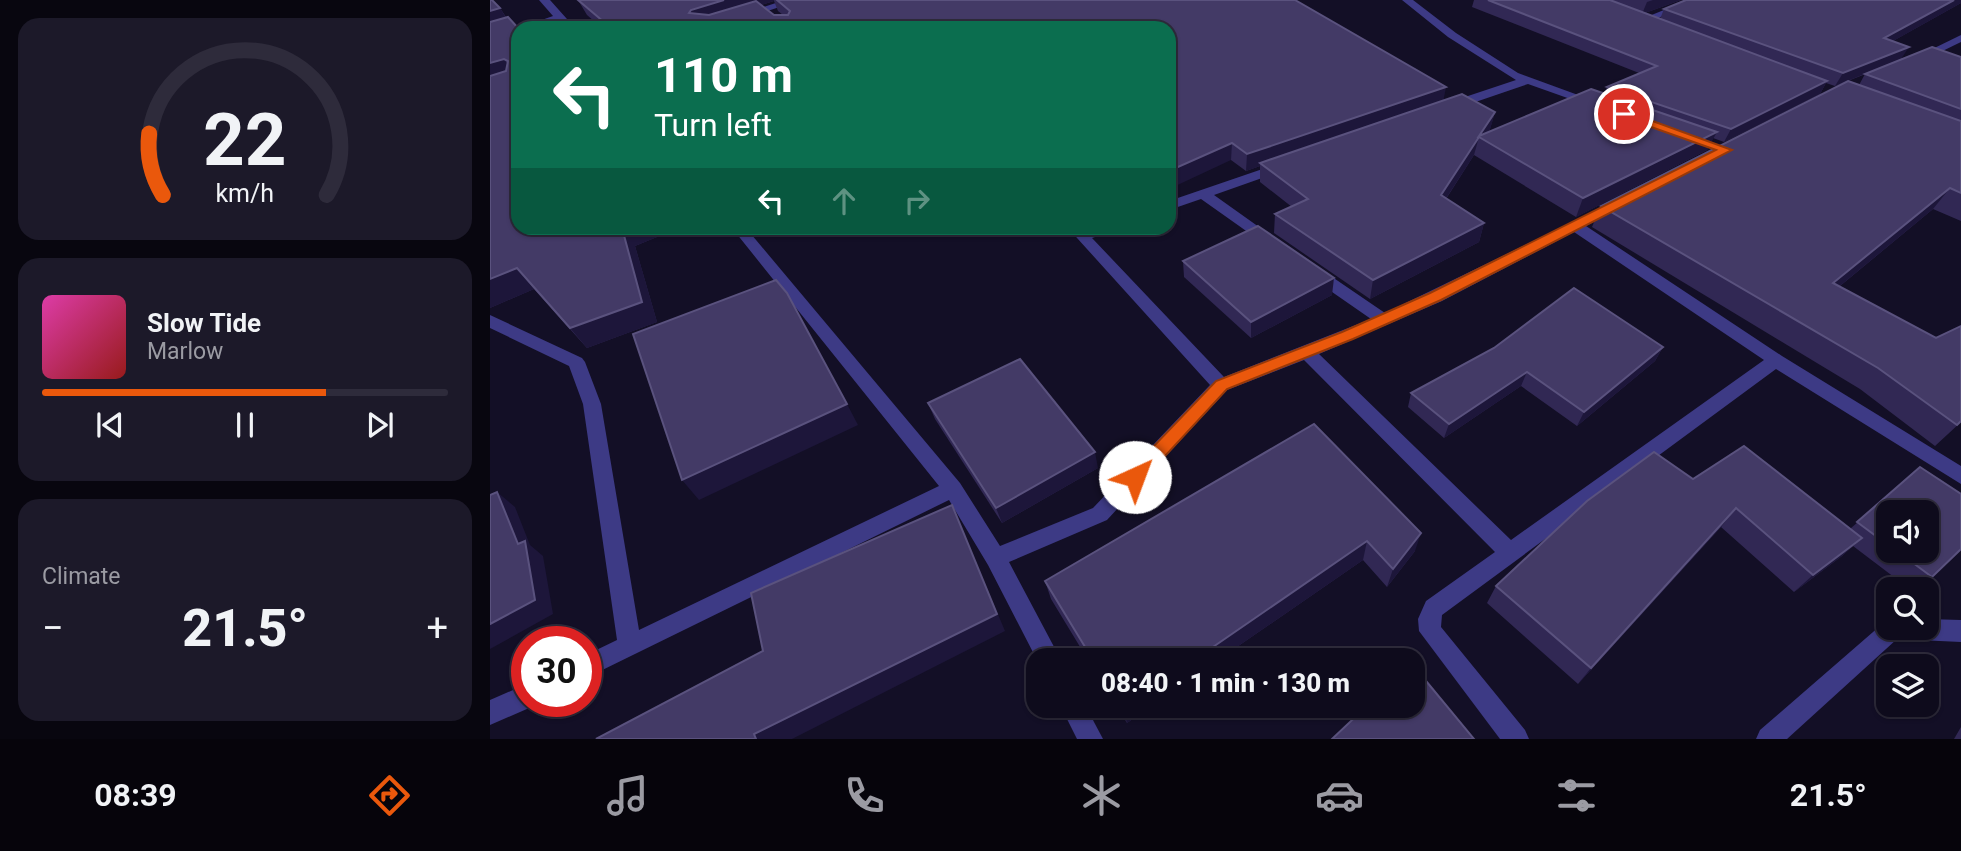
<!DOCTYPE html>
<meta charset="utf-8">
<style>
:root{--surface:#0e0b1c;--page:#1c1929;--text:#f1f3f6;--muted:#9b9ba3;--line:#2e2b3b;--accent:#ea580c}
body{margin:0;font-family:Roboto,sans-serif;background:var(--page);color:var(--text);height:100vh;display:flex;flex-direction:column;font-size:26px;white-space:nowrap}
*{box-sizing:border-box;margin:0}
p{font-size:23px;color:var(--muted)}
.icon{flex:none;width:38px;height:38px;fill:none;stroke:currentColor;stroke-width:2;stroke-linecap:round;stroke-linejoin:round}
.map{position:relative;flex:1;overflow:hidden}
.sheet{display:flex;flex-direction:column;gap:18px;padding:18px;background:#08060f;width:490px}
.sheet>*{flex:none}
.guide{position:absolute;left:21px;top:21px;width:665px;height:214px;border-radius:21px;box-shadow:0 2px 5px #0004,0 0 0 2px var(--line);background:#0b6e4f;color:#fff;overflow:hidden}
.fabs{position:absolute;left:1386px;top:500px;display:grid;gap:14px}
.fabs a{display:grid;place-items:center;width:63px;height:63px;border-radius:14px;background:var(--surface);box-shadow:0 2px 5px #0004,0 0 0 2px var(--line);font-size:35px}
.speed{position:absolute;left:21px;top:626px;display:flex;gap:14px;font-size:35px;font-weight:700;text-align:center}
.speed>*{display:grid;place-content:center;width:91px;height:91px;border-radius:50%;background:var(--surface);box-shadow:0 2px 5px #0004,0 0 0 2px var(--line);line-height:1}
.speed .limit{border:10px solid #d22;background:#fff;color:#111}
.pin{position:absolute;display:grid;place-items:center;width:60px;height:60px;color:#fff;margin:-30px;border:4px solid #fff;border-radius:50%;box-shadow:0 2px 7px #0007}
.me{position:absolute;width:77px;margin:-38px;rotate:43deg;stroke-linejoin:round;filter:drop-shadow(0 0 5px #0008)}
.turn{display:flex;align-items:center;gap:24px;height:147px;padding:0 28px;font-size:32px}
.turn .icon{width:91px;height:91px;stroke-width:2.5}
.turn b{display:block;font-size:49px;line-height:60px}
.lanes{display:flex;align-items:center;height:66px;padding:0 28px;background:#0003;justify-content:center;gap:35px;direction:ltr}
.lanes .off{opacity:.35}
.big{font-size:52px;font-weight:800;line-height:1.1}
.sheet .tile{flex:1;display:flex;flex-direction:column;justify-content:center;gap:10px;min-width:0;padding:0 24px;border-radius:21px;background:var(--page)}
.sheet .dial{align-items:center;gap:0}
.dial svg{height:182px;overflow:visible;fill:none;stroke:var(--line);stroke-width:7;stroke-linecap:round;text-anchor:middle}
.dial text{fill:var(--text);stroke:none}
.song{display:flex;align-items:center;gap:21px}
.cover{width:84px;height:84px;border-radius:10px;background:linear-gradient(135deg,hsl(320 70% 55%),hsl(0 70% 35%))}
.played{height:7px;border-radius:4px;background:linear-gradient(90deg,var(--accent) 70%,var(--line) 70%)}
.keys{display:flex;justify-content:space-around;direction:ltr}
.heat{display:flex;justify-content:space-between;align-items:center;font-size:38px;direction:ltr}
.trip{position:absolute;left:536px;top:648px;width:399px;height:70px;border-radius:21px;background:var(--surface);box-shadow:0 2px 5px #0004,0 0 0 2px var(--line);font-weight:800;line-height:70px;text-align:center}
.menu{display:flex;height:112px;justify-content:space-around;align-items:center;background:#06040b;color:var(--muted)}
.menu .icon{width:49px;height:49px}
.menu .selected{color:var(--accent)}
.menu b{font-size:32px;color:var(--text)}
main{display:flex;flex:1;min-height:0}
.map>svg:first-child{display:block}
</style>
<main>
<section class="sheet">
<div class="tile dial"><svg viewBox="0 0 100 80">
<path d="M14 69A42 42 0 1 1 86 69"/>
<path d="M14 69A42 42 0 0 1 8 42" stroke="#ea580c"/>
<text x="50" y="56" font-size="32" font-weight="700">22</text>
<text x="50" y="72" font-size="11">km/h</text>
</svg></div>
<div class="tile">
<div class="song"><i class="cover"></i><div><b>Slow Tide</b><p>Marlow</p></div></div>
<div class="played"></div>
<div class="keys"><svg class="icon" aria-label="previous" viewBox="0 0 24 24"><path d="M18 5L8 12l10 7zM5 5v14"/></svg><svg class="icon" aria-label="pause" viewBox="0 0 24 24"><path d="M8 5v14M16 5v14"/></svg><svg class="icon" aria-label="next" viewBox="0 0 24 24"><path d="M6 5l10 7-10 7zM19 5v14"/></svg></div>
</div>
<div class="tile"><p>Climate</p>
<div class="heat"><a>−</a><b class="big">21.5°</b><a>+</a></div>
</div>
</section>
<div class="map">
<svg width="1471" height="739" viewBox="0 0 1471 739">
<rect width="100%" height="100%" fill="#130f26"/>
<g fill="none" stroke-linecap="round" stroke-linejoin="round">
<!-- street -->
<g fill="#3d3a85" fill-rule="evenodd">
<polygon points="49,0 60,0 85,28 74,28 68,21 45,28 29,28 63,16"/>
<polygon points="295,0 311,0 225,28 209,28"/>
<polygon points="912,0 923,0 966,33 1028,73 1110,103 1100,106 1038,84 965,109 957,109 957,103 1026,80 958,37"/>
<polygon points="1199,0 1213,0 1158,22 1149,20"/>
<polygon points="1471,35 1471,42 1434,60 1424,58"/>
<polygon points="793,162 800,166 798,169 724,195 786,239 788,242 786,245 776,245 711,199 679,210 679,201"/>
<path d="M1128,200L1135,204L1133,207L1096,226L1292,356L1471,466V484L1286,369L952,615L951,627L1035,730L1039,739H1010L929,631L928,619L936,601L1005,552L814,360L737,390L617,520L519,562L571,660H548V662L498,565L459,500L96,678V655L127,640L93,404L79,366L0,328V315L92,358L95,362L111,404L149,630L449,486L242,228H256L470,483L510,546L603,508L720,385L578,228H593L595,230L625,228L623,231L602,238L734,377L881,319L819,276L816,272L819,268H829L895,313ZM1084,232L1274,360L1021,540L829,354L952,301Z"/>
<polygon points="1398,619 1398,628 1437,628 1437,619 1471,620 1471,642 1407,639 1297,739 1266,739 1270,730"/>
<polygon points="37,684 37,702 47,702 46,705 0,725 0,700"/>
<polygon points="570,705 595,705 613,739 587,739"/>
</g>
</g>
<!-- wall -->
<g fill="#312854" fill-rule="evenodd">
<path d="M88,0H805L954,100L1005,112L999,132L1114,94L1117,87L1149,73L982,7L984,0H1191L1155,13L1170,19L1174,9L1471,0V3L1403,41L1412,59L1471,57V221L1443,209L1350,286L1471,422L1445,446L1370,389L1102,227L1111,206L1369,85L1375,74L1401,64L1345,86L1336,83L1330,94L1234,142L1223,138L1217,150L1086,217L984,155L956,199L994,223L989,242L880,299L784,233L785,214L802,207L770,182V166L756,171L741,160L679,28H112L97,15ZM284,1L288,11L293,15H284L271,5Z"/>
<polygon points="10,8 16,17 28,228 189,228 145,246 167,322 97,348 44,289 0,308"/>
<polygon points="693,261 842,295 761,338 694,277"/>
<polygon points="1173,347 1165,361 1087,426 1031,386 954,438 918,407 921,393"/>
<polygon points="438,403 608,468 512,523 445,419"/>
<polygon points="824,424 925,551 897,587 873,560 728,660 598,660 561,599 555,581"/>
<path d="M1430,467L1442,577L1426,590H1421L1363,546L1352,556L1304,592L1231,527L1088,684L997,603L1006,586L1203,479L1360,529ZM1398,513L1437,551H1398Z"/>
<polygon points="626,705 663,705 637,723"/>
<polygon points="1471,727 1471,739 1464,739"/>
</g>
<!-- shaded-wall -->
<g fill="#1d163a">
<polygon points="234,0 284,0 284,1 208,25 199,13 201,10"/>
<polygon points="1163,0 1191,0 1152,14 1157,2"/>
<polygon points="1464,0 1471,0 1471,3 1387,50 1394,38"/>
<polygon points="10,8 21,26 0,33 0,11"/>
<polygon points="576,22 577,28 558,28"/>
<polygon points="1419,47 1411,59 1345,86 1353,73"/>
<polygon points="14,59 27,78 0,87 0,63"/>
<polygon points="1337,81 1330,94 1234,142 1241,129"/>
<polygon points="956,87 953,103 770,163 770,166 756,171 757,154"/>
<polygon points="1005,112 1000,130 994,140 989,137"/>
<polygon points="1227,132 1217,150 1086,217 1093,198"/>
<polygon points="989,137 984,155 946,214 951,195"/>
<polygon points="742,143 741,160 679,189 679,171"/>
<polygon points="1460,188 1443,209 1328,304 1343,283"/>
<polygon points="994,223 989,242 880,299 883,280"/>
<polygon points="132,228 189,228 145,246 167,322 97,348 80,328"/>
<polygon points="27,268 44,289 0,308 0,279"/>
<polygon points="844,278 842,295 761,338 761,322"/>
<polygon points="1173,347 1165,361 1087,426 1094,412"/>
<polygon points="1037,372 1031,386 954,438 959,424"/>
<polygon points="357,404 368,425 209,500 192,480"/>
<polygon points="605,452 608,468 512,523 506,508"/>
<polygon points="7,492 25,507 40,545 53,556 63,614 0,649 0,624 28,544"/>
<polygon points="462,505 515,631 302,739 266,739 264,734"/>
<polygon points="1246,508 1231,527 1088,684 1101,668"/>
<polygon points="931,533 925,551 897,587 903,569"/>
<polygon points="1372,538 1352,556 1304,592 1323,575"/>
<polygon points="877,541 873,560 728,660 704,660"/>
<polygon points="638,705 663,705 637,723 633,708"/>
</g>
<!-- building -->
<g fill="#433a66" stroke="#5a527e" stroke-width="2">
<polygon points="0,0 2,0 10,8 0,11"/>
<polygon points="88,0 234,0 201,10 199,13 219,15 266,1 284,15 298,15 300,11 287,0 805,0 956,87 757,154 742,143 679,171 679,28 585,28 576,22 558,28 121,28"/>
<polygon points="998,0 1120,0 1337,81 1241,129 1117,87 1167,66"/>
<polygon points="1196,0 1464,0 1394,38 1419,47 1353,73 1174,9"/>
<polygon points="18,17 28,28 28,228 132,228 152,302 80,328 27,268 0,279 0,76 16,71 18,61 14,59 0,63 0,22"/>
<polygon points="1442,47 1471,57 1471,109 1375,74"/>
<polygon points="1358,81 1471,121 1471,193 1460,188 1343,283 1446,338 1471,326 1471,421 1467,425 1388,368 1111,206"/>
<polygon points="1101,89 1227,132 1093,198 989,137 951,195 994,223 883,280 785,214 818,199 770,163 972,94 1005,112 989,136"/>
<polygon points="768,226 844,278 761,322 693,261"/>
<polygon points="286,280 297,293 357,404 192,480 143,334"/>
<polygon points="1084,288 1173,347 1094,412 1037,372 959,424 921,393 1004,348"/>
<polygon points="530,359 605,452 506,508 438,403"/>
<polygon points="824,424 931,533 903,569 877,541 704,660 603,660 555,581"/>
<polygon points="1254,446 1372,538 1323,575 1246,508 1101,668 1006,586 1097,501 1164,452 1203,479"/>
<polygon points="1430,467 1471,494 1471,549 1442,577 1407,551 1437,551 1437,513 1398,513 1398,545 1367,522"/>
<polygon points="7,492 28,544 35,541 45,600 0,624 0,495"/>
<polygon points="462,505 507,614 264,734 266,739 106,739 273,651 261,593"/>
<polygon points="922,664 984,739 842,739 878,705 922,705"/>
</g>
<!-- route -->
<polygon fill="#ea580c" stroke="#983908" stroke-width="2" points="1130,112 1138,112 1242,150 951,300 863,339 737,389 651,482 645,485 639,482 636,477 639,472 726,381 852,332 940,293 1226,150 1130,116"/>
</svg>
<div class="fabs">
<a><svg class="icon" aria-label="sound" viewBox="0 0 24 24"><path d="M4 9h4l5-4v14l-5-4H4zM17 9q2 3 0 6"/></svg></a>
<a><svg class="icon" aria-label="search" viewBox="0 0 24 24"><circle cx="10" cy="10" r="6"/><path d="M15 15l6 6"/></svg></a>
<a><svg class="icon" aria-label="layers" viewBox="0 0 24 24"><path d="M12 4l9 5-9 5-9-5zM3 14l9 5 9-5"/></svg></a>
</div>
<div class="speed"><div class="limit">30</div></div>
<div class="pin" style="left:1134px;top:114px;background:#d93025"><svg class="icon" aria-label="arrive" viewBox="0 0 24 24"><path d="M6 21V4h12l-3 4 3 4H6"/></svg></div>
<svg class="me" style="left:645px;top:477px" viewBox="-20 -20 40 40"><circle r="19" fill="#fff"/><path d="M0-13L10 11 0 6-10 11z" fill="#ea580c"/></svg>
<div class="trip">08:40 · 1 min · 130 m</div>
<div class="guide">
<div class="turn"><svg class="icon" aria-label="left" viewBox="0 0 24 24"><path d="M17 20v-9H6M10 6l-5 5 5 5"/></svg><div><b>110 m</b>Turn left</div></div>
<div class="lanes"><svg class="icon" aria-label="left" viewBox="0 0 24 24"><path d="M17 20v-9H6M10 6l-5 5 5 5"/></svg><svg class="icon off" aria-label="ahead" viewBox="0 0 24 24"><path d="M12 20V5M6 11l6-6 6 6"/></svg><svg class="icon off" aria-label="right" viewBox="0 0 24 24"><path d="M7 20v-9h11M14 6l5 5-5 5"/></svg></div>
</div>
</div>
</main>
<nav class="menu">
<b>08:39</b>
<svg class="icon selected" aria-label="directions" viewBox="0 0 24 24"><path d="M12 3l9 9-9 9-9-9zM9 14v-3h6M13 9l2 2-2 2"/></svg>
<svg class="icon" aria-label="music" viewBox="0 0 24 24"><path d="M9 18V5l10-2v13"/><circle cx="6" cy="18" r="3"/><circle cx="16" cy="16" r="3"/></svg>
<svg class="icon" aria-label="phone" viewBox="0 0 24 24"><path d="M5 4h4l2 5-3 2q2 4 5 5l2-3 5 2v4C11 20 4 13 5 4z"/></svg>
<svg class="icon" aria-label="climate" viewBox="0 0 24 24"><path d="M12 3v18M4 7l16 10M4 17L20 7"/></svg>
<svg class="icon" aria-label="car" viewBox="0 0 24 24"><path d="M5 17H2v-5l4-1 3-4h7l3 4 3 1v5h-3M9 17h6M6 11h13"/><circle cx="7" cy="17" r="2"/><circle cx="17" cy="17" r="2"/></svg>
<svg class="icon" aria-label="filters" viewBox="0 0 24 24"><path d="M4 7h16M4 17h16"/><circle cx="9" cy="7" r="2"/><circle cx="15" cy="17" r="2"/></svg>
<b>21.5°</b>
</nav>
